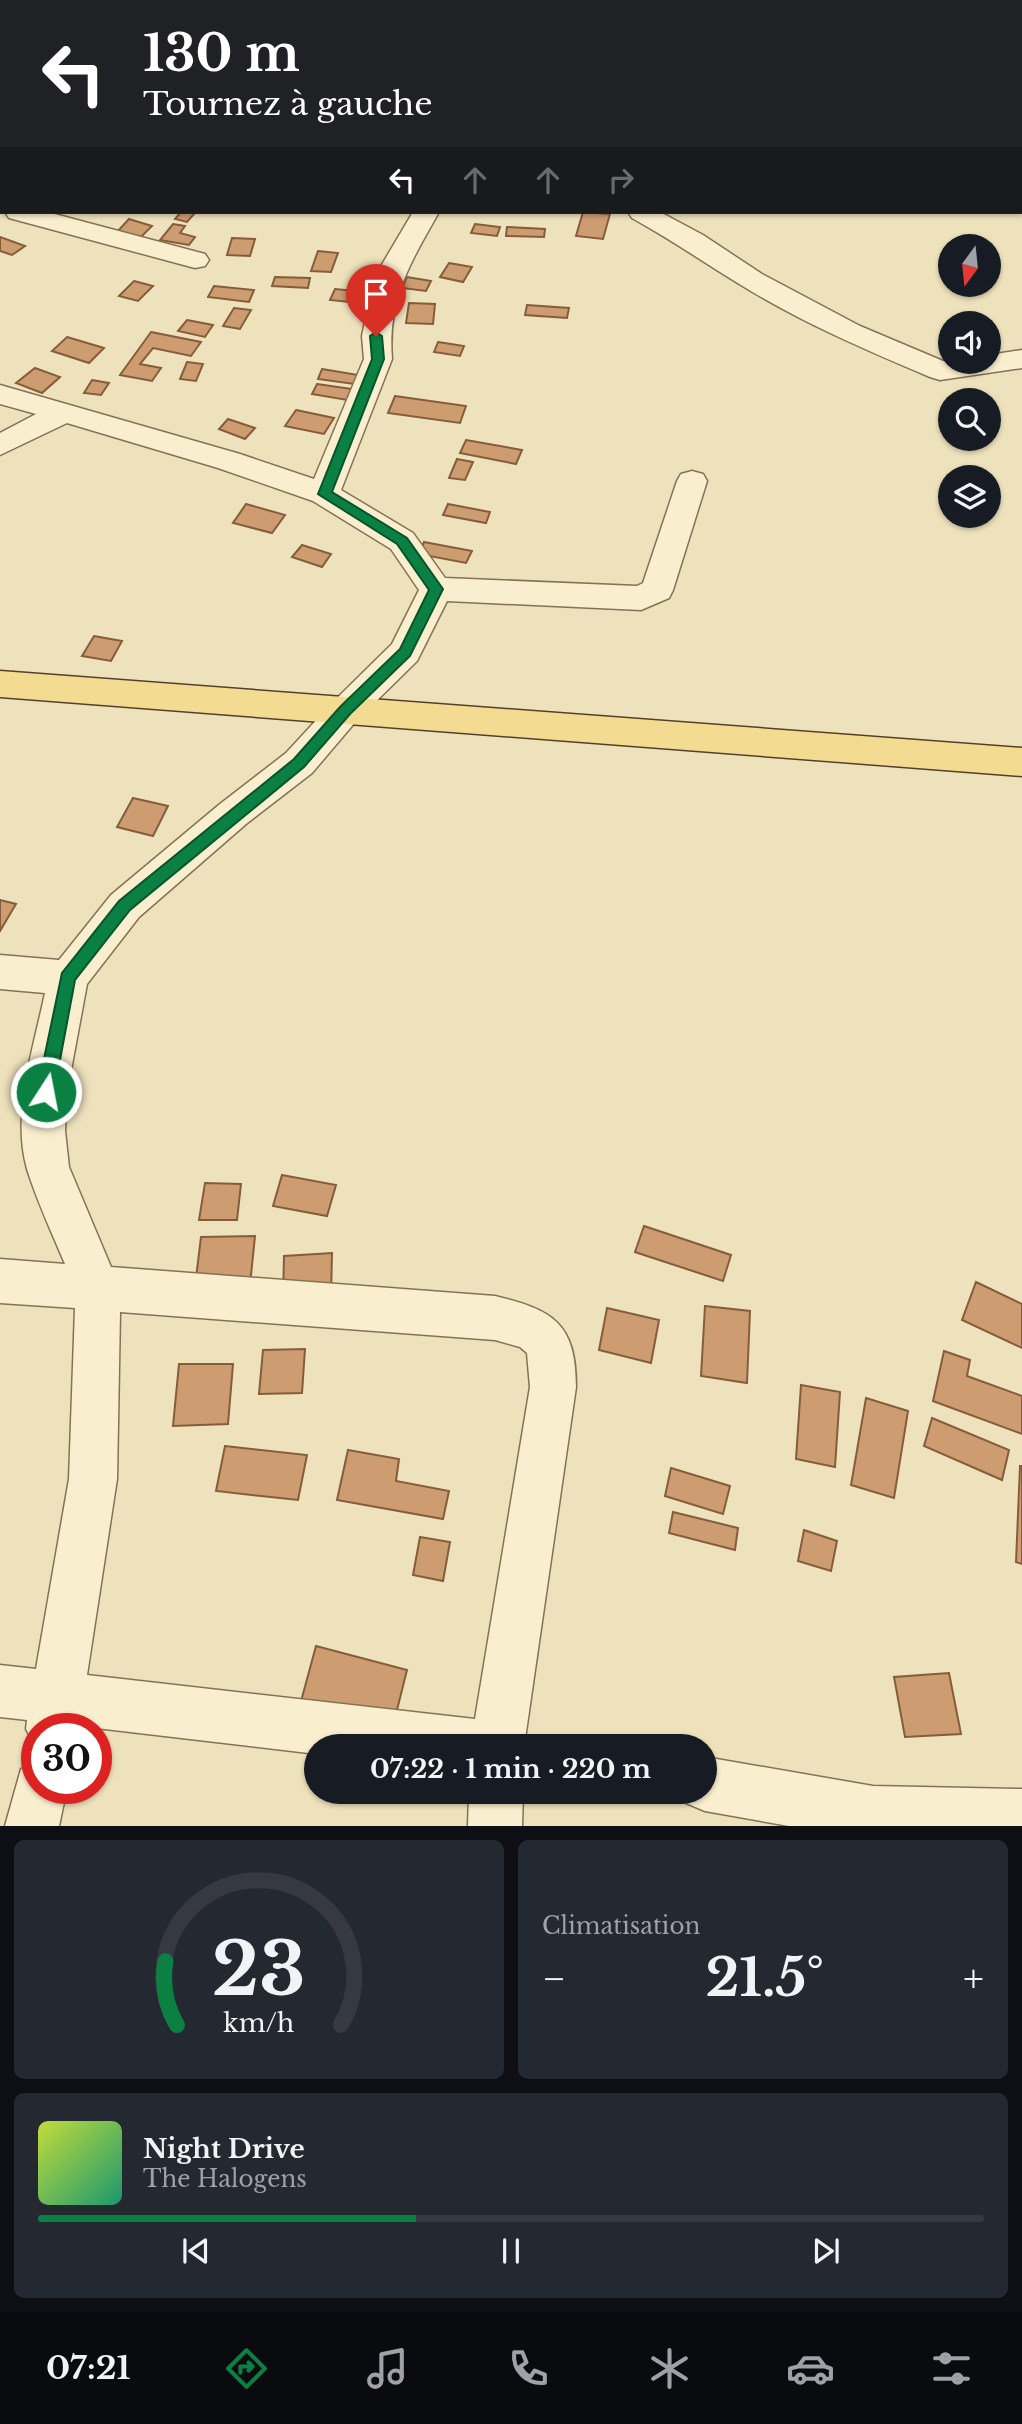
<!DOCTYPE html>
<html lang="fr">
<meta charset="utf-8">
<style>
:root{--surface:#171b24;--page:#242831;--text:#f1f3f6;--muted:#9ea1a6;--line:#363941;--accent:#0b8043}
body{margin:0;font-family:"Libre Baskerville",serif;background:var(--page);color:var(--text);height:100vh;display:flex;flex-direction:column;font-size:26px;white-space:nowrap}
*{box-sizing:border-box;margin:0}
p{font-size:23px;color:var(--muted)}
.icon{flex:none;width:38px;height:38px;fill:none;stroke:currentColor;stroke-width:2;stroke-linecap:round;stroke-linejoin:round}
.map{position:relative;height:1826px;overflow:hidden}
.drawer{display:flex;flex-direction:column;gap:14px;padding:14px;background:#0d0f14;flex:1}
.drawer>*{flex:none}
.top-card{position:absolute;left:0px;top:0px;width:1022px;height:214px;box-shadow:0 2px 5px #0004;background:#202124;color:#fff;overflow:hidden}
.needle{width:46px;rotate:195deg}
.buttons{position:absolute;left:938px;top:234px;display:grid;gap:14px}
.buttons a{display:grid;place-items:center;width:63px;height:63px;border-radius:50%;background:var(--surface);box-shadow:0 2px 5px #0004;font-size:35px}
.speed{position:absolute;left:21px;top:1713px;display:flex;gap:14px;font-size:35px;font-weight:700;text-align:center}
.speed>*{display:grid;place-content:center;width:91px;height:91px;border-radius:50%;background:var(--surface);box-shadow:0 2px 5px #0004;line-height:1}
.speed .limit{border:10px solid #d22;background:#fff;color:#111}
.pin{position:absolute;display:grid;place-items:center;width:60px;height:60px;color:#fff;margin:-72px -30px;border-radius:50% 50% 50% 0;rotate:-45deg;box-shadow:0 0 7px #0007}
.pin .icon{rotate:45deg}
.me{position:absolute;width:77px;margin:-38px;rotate:11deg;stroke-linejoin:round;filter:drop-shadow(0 0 5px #0008)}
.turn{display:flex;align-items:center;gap:24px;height:147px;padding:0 28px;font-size:32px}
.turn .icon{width:91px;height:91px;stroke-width:2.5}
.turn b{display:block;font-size:49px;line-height:60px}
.lanes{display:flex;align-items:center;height:66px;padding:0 28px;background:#0003;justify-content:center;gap:35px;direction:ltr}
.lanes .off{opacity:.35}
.big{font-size:52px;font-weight:700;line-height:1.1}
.drawer .tile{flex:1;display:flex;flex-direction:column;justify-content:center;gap:10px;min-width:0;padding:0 24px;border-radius:10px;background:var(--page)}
.drawer .dial{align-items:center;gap:0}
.dial svg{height:182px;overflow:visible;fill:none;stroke:var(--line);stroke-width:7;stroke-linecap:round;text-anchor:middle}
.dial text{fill:var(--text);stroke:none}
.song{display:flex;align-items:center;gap:21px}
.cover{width:84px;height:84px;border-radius:10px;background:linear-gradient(135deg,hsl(70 70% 55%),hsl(160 70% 35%))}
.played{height:7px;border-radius:4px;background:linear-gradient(90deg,var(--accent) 40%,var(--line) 40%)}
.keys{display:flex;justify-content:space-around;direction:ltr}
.heat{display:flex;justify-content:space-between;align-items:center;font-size:38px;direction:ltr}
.drawer .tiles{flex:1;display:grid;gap:14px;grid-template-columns:1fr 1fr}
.tile:last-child{grid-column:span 2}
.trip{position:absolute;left:304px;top:1734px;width:413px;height:70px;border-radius:35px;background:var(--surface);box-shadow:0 2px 5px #0004;font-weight:700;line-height:70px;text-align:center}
.tabs{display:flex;height:112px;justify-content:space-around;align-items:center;background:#090b0e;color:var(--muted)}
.tabs .icon{width:49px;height:49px}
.tabs .selected{color:var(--accent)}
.tabs b{font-size:32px;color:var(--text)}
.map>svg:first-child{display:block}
</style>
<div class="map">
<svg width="1022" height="1826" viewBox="0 0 1022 1826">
<rect width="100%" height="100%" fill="#eee2bc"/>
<!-- building -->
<g fill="#cd9d71" stroke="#855d3b" stroke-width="2">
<polygon points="181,212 190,212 195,213 187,222 175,219"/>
<polygon points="583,212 610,214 603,239 576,236"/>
<polygon points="129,219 152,226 140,238 117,232"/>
<polygon points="173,224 185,226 180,233 195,237 189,245 160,240"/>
<polygon points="475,224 500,227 497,236 471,233"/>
<polygon points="507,227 545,229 544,237 506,236"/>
<polygon points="0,237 25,246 12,255 0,251"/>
<polygon points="232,238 255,239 250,256 227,255"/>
<polygon points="318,251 338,253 331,272 311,271"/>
<polygon points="449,263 472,267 463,282 440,277"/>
<polygon points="275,277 310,278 308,288 272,286"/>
<polygon points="407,277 431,281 426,291 402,288"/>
<polygon points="134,281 153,286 138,301 119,296"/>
<polygon points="214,286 254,290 249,302 208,297"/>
<polygon points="335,289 355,291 349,302 330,300"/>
<polygon points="409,303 435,304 433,324 406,323"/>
<polygon points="527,305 569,308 567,318 525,315"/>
<polygon points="234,308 251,310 240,329 223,326"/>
<polygon points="187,320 213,325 205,337 178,331"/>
<polygon points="151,332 201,342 191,356 153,348 140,364 161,368 152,381 120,375"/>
<polygon points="67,337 104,348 89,363 52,351"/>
<polygon points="438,342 464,346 460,356 434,352"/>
<polygon points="187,362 203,364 196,381 180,379"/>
<polygon points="35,368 60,377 42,393 16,383"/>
<polygon points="322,369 358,375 354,384 318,379"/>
<polygon points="92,380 109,383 101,395 84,393"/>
<polygon points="317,384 352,389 347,400 312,394"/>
<polygon points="395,396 466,406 460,423 388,413"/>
<polygon points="296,410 334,418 324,434 285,426"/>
<polygon points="228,419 255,428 245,439 219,429"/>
<polygon points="466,440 522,450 516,464 460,453"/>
<polygon points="457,459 473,462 465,480 449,478"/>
<polygon points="246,504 285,515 272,533 233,523"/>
<polygon points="448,504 490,512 486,523 443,515"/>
<polygon points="424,542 472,551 466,563 419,554"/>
<polygon points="302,545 331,554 322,567 292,557"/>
<polygon points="94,636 122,641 111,661 82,656"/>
<polygon points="133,798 168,806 153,836 117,827"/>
<polygon points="0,900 16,904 0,931"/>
<polygon points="282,1175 336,1185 327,1216 273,1206"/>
<polygon points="205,1183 241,1184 237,1220 199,1220"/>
<polygon points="644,1226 731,1255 723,1281 635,1252"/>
<polygon points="255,1236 250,1285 195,1286 201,1237"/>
<polygon points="332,1253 331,1297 283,1300 284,1256"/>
<polygon points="976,1282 1022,1304 1022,1348 962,1320"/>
<polygon points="705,1306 750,1311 747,1383 701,1376"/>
<polygon points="607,1308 659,1320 651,1363 599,1350"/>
<polygon points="305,1349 302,1393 259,1394 263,1350"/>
<polygon points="944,1351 970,1360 967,1376 1022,1396 1022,1434 933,1401"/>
<polygon points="179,1364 233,1364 228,1424 173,1426"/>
<polygon points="801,1385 840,1392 835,1467 796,1459"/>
<polygon points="866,1398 908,1411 894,1498 851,1485"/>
<polygon points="932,1418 1009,1450 1002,1480 924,1446"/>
<polygon points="225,1446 307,1455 298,1500 216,1491"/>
<polygon points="348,1450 399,1459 396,1481 449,1491 443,1519 337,1500"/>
<polygon points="1020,1466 1022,1466 1022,1564 1016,1562"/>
<polygon points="671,1468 730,1486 723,1514 665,1496"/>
<polygon points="673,1512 738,1528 735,1550 669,1533"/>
<polygon points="804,1530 837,1541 831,1571 798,1561"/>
<polygon points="420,1537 450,1542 443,1581 413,1575"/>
<polygon points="316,1646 407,1670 392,1730 300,1705"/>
<polygon points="949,1673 961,1734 905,1737 894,1677"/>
</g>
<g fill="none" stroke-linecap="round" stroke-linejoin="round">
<defs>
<g id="minor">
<polygon points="303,0 326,0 302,2"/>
<rect x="889" y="0" width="22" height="2"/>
<rect x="0" y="24" width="2" height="14"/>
<rect x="1020" y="53" width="2" height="14"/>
<polygon points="5,212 47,212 205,254 209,260 205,266 195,268 9,218"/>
<path d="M413,212H439C411,262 387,299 392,359L341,490L413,533L445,578L637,586L643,583L677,481L681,474L692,471L703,474L707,481L673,590L669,598L641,610L447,601L417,661L357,720L312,773L246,824L139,917L87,984L67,1092L65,1131L69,1167L111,1267L495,1296C553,1310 576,1323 576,1387L524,1746H317V1754L79,1726L78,1729H37V1749L26,1729L27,1720L0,1717V1665L36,1669L69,1479L75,1308L0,1303V1259L65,1264C52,1233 37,1201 27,1169C11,1113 34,1047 45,993L0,989V955L59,960L111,895L220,804L286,753L333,702L392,644L419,590L391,549L313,501L218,468L67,423L0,455V433L36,414L0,404V385L240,454L314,479L364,359L362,336L374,278ZM120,1312L495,1340L520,1347L527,1353L530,1387L475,1719L87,1675L117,1479Z"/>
<path d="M628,212H660L703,235L762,274L860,326L943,361L989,362V355L1022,350V368L940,380L930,377C866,350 801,322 741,285C705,263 670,239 632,218Z"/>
<polygon points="705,1757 873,1786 1022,1789 1022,1826 789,1826 705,1811 686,1803 681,1792 705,1792"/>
<polygon points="37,1762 37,1788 67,1788 59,1826 5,1826 21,1769"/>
<polygon points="469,1792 523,1792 522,1826 468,1826"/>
</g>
<polygon id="major" points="0,671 1022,748 1022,776 0,697"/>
</defs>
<!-- minor casing -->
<use href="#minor" stroke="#857256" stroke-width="3"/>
<!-- major casing -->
<use href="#major" stroke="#53402a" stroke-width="3"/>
<!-- minor -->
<use href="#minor" fill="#f9efcf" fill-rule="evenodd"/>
<!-- major -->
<use href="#major" fill="#f3db92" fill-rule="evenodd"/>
</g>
<!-- route -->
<polygon fill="#0b8043" stroke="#07532c" stroke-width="2" points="376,332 382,336 384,359 332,492 407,538 443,589 410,656 350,714 304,767 130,910 75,980 54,1092 52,1097 40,1097 37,1092 62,973 119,901 294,759 340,707 400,649 429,590 397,544 318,494 372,359 370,336"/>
</svg>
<div class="buttons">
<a><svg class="needle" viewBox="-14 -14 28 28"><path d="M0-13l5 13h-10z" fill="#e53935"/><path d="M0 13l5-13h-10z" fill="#9ea1a6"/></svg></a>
<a><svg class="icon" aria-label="sound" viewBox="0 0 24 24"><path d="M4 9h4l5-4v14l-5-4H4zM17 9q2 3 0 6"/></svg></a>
<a><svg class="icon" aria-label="search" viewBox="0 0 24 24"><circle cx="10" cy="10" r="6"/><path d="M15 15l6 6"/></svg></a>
<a><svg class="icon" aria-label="layers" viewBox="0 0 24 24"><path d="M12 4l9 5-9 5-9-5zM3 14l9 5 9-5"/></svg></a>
</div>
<div class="speed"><div class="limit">30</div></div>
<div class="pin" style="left:376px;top:336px;background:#d93025"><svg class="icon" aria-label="arrive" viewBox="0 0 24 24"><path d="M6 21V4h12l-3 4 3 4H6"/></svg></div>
<svg class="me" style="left:46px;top:1092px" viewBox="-20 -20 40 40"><circle r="17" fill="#0b8043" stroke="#fff" stroke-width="3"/><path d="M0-11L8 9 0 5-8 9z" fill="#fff"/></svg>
<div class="trip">07:22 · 1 min · 220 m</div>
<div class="top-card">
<div class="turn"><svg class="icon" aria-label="left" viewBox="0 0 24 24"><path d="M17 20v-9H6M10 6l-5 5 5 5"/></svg><div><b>130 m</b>Tournez à gauche</div></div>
<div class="lanes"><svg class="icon" aria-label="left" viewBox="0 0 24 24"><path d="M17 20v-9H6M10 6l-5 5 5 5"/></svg><svg class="icon off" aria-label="ahead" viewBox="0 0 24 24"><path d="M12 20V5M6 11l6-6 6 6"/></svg><svg class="icon off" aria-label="ahead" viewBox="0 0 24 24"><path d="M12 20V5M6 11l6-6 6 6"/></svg><svg class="icon off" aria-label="right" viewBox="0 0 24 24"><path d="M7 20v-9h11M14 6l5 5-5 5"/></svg></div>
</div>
</div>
<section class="drawer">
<div class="tiles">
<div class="tile dial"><svg viewBox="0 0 100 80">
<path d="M14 69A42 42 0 1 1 86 69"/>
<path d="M14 69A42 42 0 0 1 9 41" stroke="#0b8043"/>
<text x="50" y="56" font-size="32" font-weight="700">23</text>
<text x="50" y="72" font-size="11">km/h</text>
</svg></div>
<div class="tile"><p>Climatisation</p>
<div class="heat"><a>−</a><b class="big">21.5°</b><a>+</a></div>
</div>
<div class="tile">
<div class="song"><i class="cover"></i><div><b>Night Drive</b><p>The Halogens</p></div></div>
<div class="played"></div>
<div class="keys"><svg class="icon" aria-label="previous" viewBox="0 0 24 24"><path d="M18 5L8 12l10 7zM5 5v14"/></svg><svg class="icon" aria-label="pause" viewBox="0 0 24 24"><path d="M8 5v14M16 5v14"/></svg><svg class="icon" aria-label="next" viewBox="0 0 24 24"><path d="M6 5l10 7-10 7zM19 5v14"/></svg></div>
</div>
</div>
</section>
<nav class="tabs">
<b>07:21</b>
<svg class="icon selected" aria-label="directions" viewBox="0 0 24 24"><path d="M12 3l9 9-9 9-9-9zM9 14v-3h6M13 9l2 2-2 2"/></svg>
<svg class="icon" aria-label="music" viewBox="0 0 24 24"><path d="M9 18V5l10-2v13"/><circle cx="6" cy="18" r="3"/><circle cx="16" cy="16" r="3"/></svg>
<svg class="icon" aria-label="phone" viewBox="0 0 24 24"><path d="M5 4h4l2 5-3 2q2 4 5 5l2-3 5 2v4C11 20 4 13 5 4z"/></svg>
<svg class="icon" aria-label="climate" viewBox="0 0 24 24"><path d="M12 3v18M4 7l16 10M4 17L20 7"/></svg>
<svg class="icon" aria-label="car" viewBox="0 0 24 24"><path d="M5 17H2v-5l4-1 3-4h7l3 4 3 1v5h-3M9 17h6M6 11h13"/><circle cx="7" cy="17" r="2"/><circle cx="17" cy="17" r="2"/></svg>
<svg class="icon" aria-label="filters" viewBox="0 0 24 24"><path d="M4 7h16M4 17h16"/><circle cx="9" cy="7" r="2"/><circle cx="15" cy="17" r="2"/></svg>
</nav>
